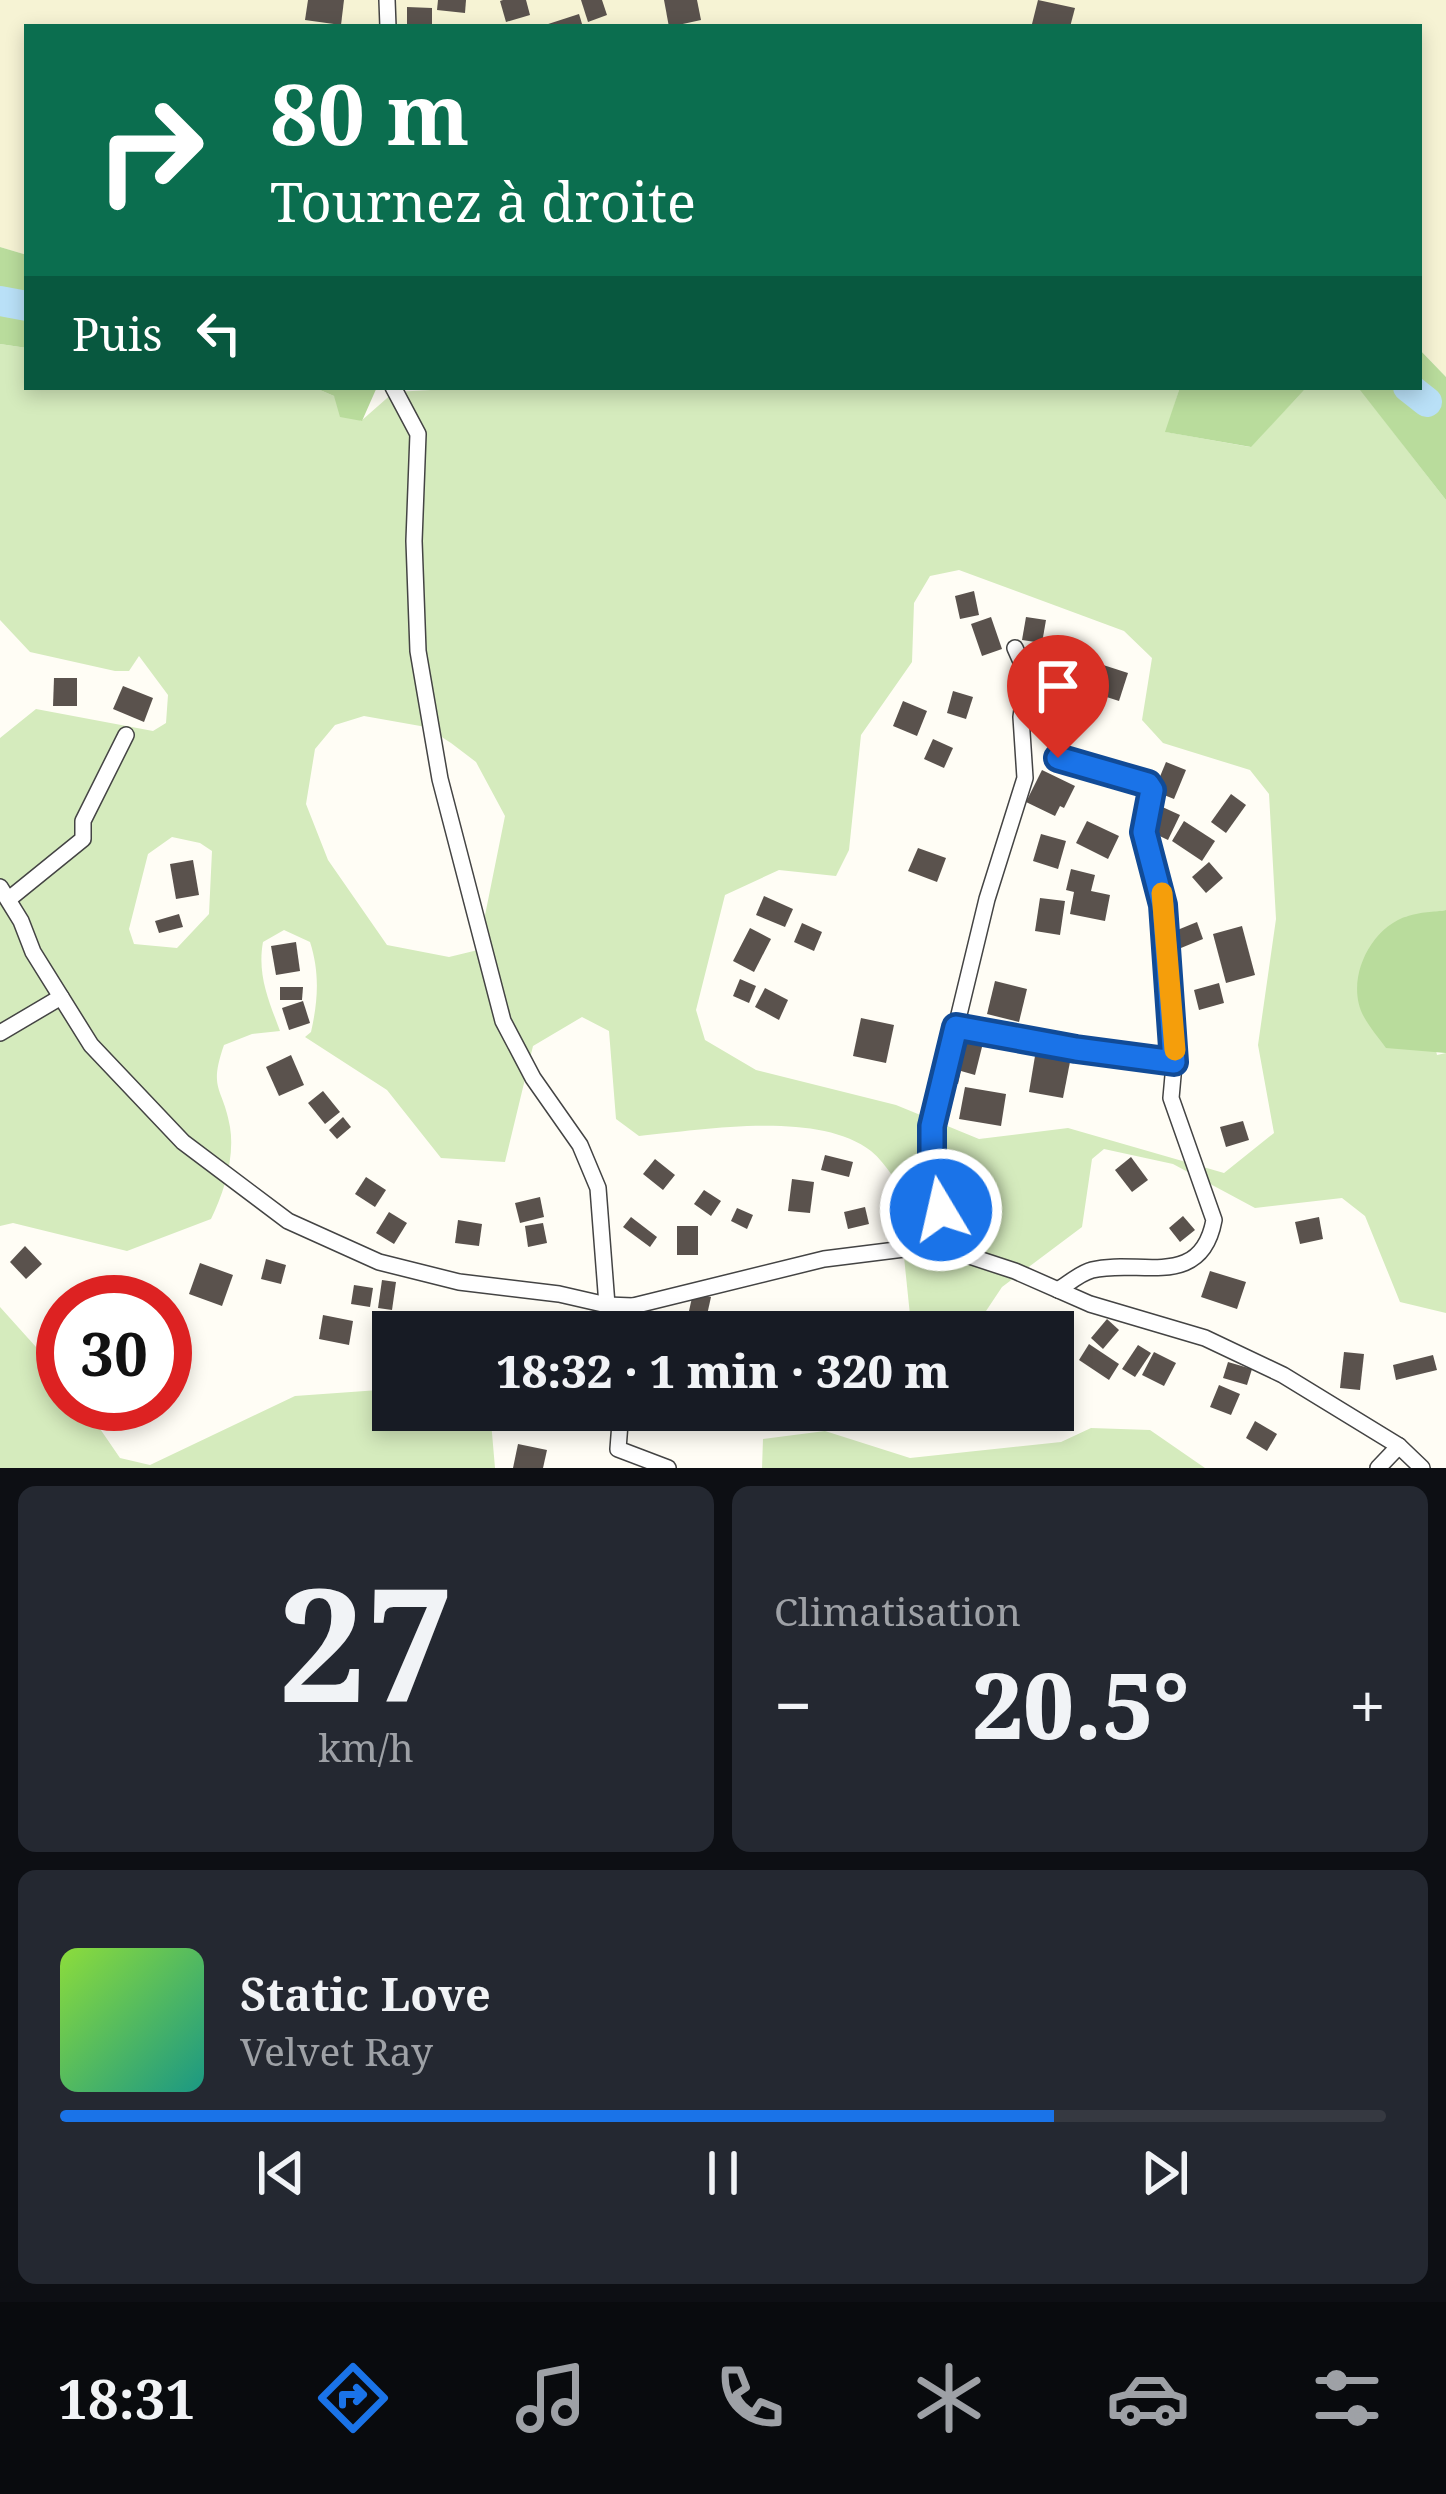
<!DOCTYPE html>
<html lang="fr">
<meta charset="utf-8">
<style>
:root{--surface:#171b24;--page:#242831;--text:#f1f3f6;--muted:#9ea1a6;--line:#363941;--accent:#1a73e8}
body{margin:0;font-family:"Noto Serif",serif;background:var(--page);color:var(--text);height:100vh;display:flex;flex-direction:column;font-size:45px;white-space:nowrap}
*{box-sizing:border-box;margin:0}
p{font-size:39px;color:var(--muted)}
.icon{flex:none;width:66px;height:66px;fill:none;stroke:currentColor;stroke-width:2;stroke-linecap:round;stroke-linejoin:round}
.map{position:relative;height:1468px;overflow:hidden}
.drawer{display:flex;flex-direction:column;gap:18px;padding:18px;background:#0d0f14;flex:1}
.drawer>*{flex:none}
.guide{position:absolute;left:24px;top:24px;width:1398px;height:366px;border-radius:0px;box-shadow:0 6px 18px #0003;background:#0b6e4f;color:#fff;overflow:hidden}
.speed{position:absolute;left:36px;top:1275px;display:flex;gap:24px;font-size:60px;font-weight:700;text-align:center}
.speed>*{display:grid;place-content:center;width:156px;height:156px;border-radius:50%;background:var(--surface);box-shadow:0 6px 18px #0003;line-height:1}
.speed .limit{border:18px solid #d22;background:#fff;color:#111}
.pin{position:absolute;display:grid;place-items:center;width:102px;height:102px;color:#fff;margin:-123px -51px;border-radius:50% 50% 50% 0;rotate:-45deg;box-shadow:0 0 12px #0007}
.pin .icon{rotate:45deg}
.me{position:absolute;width:132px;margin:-66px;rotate:351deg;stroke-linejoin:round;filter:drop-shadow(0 0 9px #0008)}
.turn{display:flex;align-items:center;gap:42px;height:252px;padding:0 48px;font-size:54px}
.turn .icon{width:156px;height:156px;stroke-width:2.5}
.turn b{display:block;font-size:84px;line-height:102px}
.then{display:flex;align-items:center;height:114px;padding:0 48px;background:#0003;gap:24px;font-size:45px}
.big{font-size:90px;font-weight:800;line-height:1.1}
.drawer .widget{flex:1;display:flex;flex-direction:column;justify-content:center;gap:18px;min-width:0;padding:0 42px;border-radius:18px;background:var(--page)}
.drawer .dial{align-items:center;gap:0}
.dial b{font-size:156px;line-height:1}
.song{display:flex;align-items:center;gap:36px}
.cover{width:144px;height:144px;border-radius:18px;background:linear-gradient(135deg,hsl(90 70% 55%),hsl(170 70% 35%))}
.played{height:12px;border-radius:6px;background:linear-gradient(90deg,var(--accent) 75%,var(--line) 75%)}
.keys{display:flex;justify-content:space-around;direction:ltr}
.heat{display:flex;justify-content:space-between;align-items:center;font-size:66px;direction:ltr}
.drawer .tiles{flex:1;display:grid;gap:18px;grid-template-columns:1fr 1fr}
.widget:last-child{grid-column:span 2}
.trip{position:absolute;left:372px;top:1311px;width:702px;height:120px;border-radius:0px;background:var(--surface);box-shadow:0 6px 18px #0003;font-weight:800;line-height:120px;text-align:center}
.menu{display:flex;height:192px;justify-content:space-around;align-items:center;background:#090b0e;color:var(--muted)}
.menu .icon{width:84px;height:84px}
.menu .selected{color:var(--accent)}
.menu b{font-size:54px;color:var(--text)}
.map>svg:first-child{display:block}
</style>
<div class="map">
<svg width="1446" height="1468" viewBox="0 0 1446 1468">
<rect width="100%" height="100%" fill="#fffdf5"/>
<!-- farmland -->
<polygon fill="#f6f3d4" points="0,0 1446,0 1446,377 1419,349 1419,27 27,27 27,255 0,247"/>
<!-- green -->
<g fill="#d5ebbd" fill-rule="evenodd">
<path d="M0,344L27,348V387H313L334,396L361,421L394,392L487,387H1180L1166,432L1250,447L1307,387L1360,389L1446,500V910L1405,917L1437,1055L1446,1053V1313L1400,1302L1365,1216L1342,1198L1255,1208L1173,1164L1104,1149L1092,1159L1082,1227L1002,1287L972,1332H937L911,1325L903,1247L911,1204C899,1187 887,1164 871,1151C818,1110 703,1130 639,1136L616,1119L609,1031L582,1017L533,1046L505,1162L441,1158L387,1090L305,1037L311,1032C318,1001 320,973 310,942L284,930L263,942C257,975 269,1001 280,1031L252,1034L224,1045C208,1091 223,1086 230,1127C235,1157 224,1193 211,1219L127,1251L13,1223L0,1226V738L36,709L153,731L166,723L168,695L139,656L129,671H115L30,652L0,620ZM959,570L1124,631L1152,658L1142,720L1163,743L1250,770L1269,794L1276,919L1258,1045L1274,1133L1224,1173L1068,1128L979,1139L896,1105L756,1070L705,1040L696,1010L725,895L779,870L836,876L849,850L861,735L912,662L914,603L930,576ZM364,716L426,727L451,743L476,762L505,816L478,950L449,957L387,945L328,860L306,804L315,749L335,725ZM172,837L200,843L212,851L209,914L177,948L134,944L129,929L148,854Z"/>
<polygon points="0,1307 63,1377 63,1404 83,1404 120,1458 150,1465 295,1396 393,1389 393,1410 490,1410 495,1468 0,1468"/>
<polygon points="1091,1428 1150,1430 1205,1468 762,1468 763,1439 825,1431 910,1458 1061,1442"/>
</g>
<!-- forest -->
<g fill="#b9dc9c">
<polygon points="0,247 27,255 27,348 0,344"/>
<polygon points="1419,349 1446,377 1446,500 1360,390 1349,387 1419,387"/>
<polygon points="313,387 377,387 362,421 340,417 334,396"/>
<polygon points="1180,387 1307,387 1251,447 1165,432"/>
<path d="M1446,910V1053L1386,1048C1379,1038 1370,1028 1364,1017C1344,981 1370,927 1408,916C1420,912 1434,912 1446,910Z"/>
</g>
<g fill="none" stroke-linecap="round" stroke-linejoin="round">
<!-- river -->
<g stroke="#b9e0f7" stroke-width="30">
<polyline points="0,301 27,306"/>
<polyline points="1408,387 1427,402"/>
</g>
</g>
<!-- building -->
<g fill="#5a524d">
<polygon points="308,0 344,0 341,25 305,20"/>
<polygon points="438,0 466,0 465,13 437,10"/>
<polygon points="503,0 526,0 530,15 506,22 500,1"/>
<polygon points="581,0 602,0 607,15 588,22"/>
<polygon points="664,0 697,0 701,20 669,27"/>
<polygon points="1038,0 1075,8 1070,27 1032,24"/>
<polygon points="407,7 432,8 432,27 407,27"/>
<polygon points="579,14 583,27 542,27 542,26"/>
<polygon points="974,591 979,615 960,619 955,596"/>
<polygon points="991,617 1002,649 982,656 971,624"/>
<polygon points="1026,617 1046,620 1042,643 1022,640"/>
<polygon points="1064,658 1081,660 1078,683 1060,681"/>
<polygon points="1097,663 1128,673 1119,701 1088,691"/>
<polygon points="54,678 77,678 77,706 53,706"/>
<polygon points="123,686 153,698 144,722 113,709"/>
<polygon points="953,691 973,697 966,719 947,713"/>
<polygon points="903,701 927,711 917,736 893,726"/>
<polygon points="933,739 953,748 944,768 924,759"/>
<polygon points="1166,762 1186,770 1174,799 1154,791"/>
<polygon points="1042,770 1075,786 1064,808 1060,806 1055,816 1026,802"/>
<polygon points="1231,794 1246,805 1226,833 1211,822"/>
<polygon points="1158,805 1180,815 1168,840 1147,830"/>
<polygon points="1087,821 1119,836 1108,859 1076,843"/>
<polygon points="1184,821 1215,841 1202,861 1172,841"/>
<polygon points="1041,834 1066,841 1058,869 1033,861"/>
<polygon points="918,848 946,858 937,882 908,871"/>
<polygon points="193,860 199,895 176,899 170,864"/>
<polygon points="1209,862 1223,878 1206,893 1192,877"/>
<polygon points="1071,869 1095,875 1091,891 1110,895 1105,921 1070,914 1074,892 1066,890"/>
<polygon points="764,896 793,909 785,927 756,915"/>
<polygon points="1040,898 1065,901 1060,935 1035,931"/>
<polygon points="179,914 183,927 159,933 155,921"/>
<polygon points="1197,922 1203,939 1176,950 1170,933"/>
<polygon points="802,923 822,932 814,951 794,942"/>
<polygon points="1242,926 1255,975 1226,983 1213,934"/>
<polygon points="750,928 771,939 754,972 733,961"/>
<polygon points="296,942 300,971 276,975 271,946"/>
<polygon points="740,979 756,986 749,1003 733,996"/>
<polygon points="995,981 1027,989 1019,1022 987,1014"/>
<polygon points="1219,983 1224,1003 1199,1010 1194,990"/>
<polygon points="280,987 303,987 302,1000 280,1000"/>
<polygon points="765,988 788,1000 779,1020 755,1007"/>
<polygon points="303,1001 310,1023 289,1030 282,1008"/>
<polygon points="861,1018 894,1025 886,1063 853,1056"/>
<polygon points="959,1037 983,1043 975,1075 961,1071 958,1084 948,1081"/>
<polygon points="291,1055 304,1085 279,1096 266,1067"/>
<polygon points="1035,1056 1070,1062 1063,1098 1029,1092"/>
<polygon points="965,1087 1006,1094 1001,1126 959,1119"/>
<polygon points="323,1091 340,1112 325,1124 308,1103"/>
<polygon points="343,1117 351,1127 337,1139 329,1130"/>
<polygon points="1243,1121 1249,1140 1226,1147 1220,1127"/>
<polygon points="825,1155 853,1162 849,1177 821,1170"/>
<polygon points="1131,1157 1148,1180 1132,1192 1115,1170"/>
<polygon points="655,1159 675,1175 663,1190 643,1174"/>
<polygon points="366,1177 386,1190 375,1207 355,1194"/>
<polygon points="792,1179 814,1182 810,1213 788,1211"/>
<polygon points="704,1190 721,1201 711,1216 694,1204"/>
<polygon points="540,1197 544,1217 520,1223 515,1203"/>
<polygon points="865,1207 869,1224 848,1229 844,1212"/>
<polygon points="737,1208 753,1215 747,1229 731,1221"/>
<polygon points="389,1212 407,1223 394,1244 376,1233"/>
<polygon points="1183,1216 1195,1230 1180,1242 1169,1228"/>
<polygon points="631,1217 657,1237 650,1247 623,1227"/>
<polygon points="1319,1217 1323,1239 1300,1244 1295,1222"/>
<polygon points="458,1220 482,1224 479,1246 455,1243"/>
<polygon points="543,1223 547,1243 528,1247 525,1226"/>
<rect x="677" y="1226" width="21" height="29"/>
<polygon points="25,1246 42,1264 26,1279 10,1262"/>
<polygon points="266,1259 286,1265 281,1284 261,1279"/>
<polygon points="200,1263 233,1275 222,1306 189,1294"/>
<polygon points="1210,1271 1246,1282 1237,1309 1201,1297"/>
<polygon points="382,1280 396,1282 392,1310 378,1308"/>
<polygon points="354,1285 373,1288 370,1307 351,1304"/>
<polygon points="693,1293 711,1297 707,1315 689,1311"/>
<polygon points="595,1303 616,1308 611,1328 590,1323"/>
<polygon points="323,1315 353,1321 349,1345 319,1339"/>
<polygon points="401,1315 428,1319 426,1332 398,1332"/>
<polygon points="1107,1319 1119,1330 1103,1349 1091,1338"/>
<polygon points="1089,1344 1119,1364 1109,1380 1079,1360"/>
<polygon points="1138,1345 1151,1353 1135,1377 1122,1369"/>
<polygon points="1154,1352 1176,1363 1164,1386 1142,1375"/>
<polygon points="1344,1352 1364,1354 1360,1390 1340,1388"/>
<polygon points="1433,1355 1437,1370 1396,1380 1393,1365"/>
<polygon points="1228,1362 1252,1369 1247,1385 1223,1378"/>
<polygon points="1219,1385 1240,1394 1231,1415 1210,1407"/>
<polygon points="907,1410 925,1415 918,1431 901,1424"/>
<polygon points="1255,1421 1277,1434 1267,1451 1246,1438"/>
<polygon points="518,1444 547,1450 543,1468 513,1468"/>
</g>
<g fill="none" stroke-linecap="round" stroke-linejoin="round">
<defs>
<g id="street">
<polyline points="387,0 388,27"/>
<polyline points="393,387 418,434 414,541 418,651 440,779 503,1021 533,1078 580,1145 598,1188 607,1305"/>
<path d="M1057,758L1148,784L1152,790L1144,833L1163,905L1176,1042L1171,1098L1214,1220C1201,1291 1138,1258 1092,1270C1080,1273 1068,1284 1058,1290"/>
<polyline points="0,887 21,921 33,952 91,1045 183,1142 288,1221 379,1262 459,1282 559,1294 607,1305 633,1306 824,1259 936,1245 1015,1271 1090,1304 1205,1338 1283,1375 1399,1446 1422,1468"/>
<polyline points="9,899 83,839 83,821 126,735"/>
<polyline points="956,1026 1076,1049 1175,1062"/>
<polyline points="0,1033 61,997"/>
<path d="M936,1245C942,1204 931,1167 932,1126L987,899L1025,778L1021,717L1027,675L1015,648"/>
<polyline points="633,1306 635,1332"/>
<polyline points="621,1410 618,1449 668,1468"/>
<polyline points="1378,1468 1399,1446"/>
</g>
</defs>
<!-- street casing -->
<use href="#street" stroke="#444" stroke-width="18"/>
<!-- street -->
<use href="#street" stroke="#fff" stroke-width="15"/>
</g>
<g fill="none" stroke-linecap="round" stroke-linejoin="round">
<defs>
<polyline id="route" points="941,1210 932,1156 932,1126 956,1027 1076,1049 1174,1062 1163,905 1144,832 1152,790 1148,784 1058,758"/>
</defs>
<!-- route casing -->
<use href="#route" stroke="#114b97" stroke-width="30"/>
<!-- route -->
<use href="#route" stroke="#1a73e8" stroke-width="21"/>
<!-- slow -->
<polyline stroke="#f59e0b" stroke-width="21" points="1162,893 1175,1050"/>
</g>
</svg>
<div class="speed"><div class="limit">30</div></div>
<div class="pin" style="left:1058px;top:758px;background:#d93025"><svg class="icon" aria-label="arrive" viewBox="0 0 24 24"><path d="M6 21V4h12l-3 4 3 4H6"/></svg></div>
<svg class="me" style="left:941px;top:1210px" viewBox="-20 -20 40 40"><circle r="17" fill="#1a73e8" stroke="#fff" stroke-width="3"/><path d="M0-11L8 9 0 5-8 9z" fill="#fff"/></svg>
<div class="trip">18:32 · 1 min · 320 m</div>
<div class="guide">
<div class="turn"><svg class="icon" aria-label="right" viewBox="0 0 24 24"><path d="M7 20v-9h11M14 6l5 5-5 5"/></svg><div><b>80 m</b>Tournez à droite</div></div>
<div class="then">Puis<svg class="icon" aria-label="left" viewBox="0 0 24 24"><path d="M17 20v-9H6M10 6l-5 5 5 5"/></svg></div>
</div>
</div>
<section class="drawer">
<div class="tiles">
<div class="widget dial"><b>27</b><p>km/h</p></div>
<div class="widget"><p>Climatisation</p>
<div class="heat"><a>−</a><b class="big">20.5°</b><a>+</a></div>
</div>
<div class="widget">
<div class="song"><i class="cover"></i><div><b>Static Love</b><p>Velvet Ray</p></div></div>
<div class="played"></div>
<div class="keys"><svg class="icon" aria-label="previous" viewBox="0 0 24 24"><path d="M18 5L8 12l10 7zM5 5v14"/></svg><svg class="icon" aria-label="pause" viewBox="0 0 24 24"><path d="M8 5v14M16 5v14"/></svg><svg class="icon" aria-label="next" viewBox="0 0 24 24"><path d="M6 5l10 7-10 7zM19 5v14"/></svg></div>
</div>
</div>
</section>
<nav class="menu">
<b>18:31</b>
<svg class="icon selected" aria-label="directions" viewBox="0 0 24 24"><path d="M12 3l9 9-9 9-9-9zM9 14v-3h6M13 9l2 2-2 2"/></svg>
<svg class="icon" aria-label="music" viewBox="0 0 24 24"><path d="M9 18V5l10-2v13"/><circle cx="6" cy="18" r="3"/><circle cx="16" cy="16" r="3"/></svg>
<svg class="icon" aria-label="phone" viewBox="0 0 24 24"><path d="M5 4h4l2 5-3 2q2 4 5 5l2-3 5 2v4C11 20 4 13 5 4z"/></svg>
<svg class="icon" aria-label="climate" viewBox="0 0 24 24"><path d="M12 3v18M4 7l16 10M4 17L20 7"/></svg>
<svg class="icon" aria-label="car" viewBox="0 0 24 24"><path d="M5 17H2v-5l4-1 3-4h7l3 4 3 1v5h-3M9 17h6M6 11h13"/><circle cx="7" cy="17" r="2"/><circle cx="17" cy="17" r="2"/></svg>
<svg class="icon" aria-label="filters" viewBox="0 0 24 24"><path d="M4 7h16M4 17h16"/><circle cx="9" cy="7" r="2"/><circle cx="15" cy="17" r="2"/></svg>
</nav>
